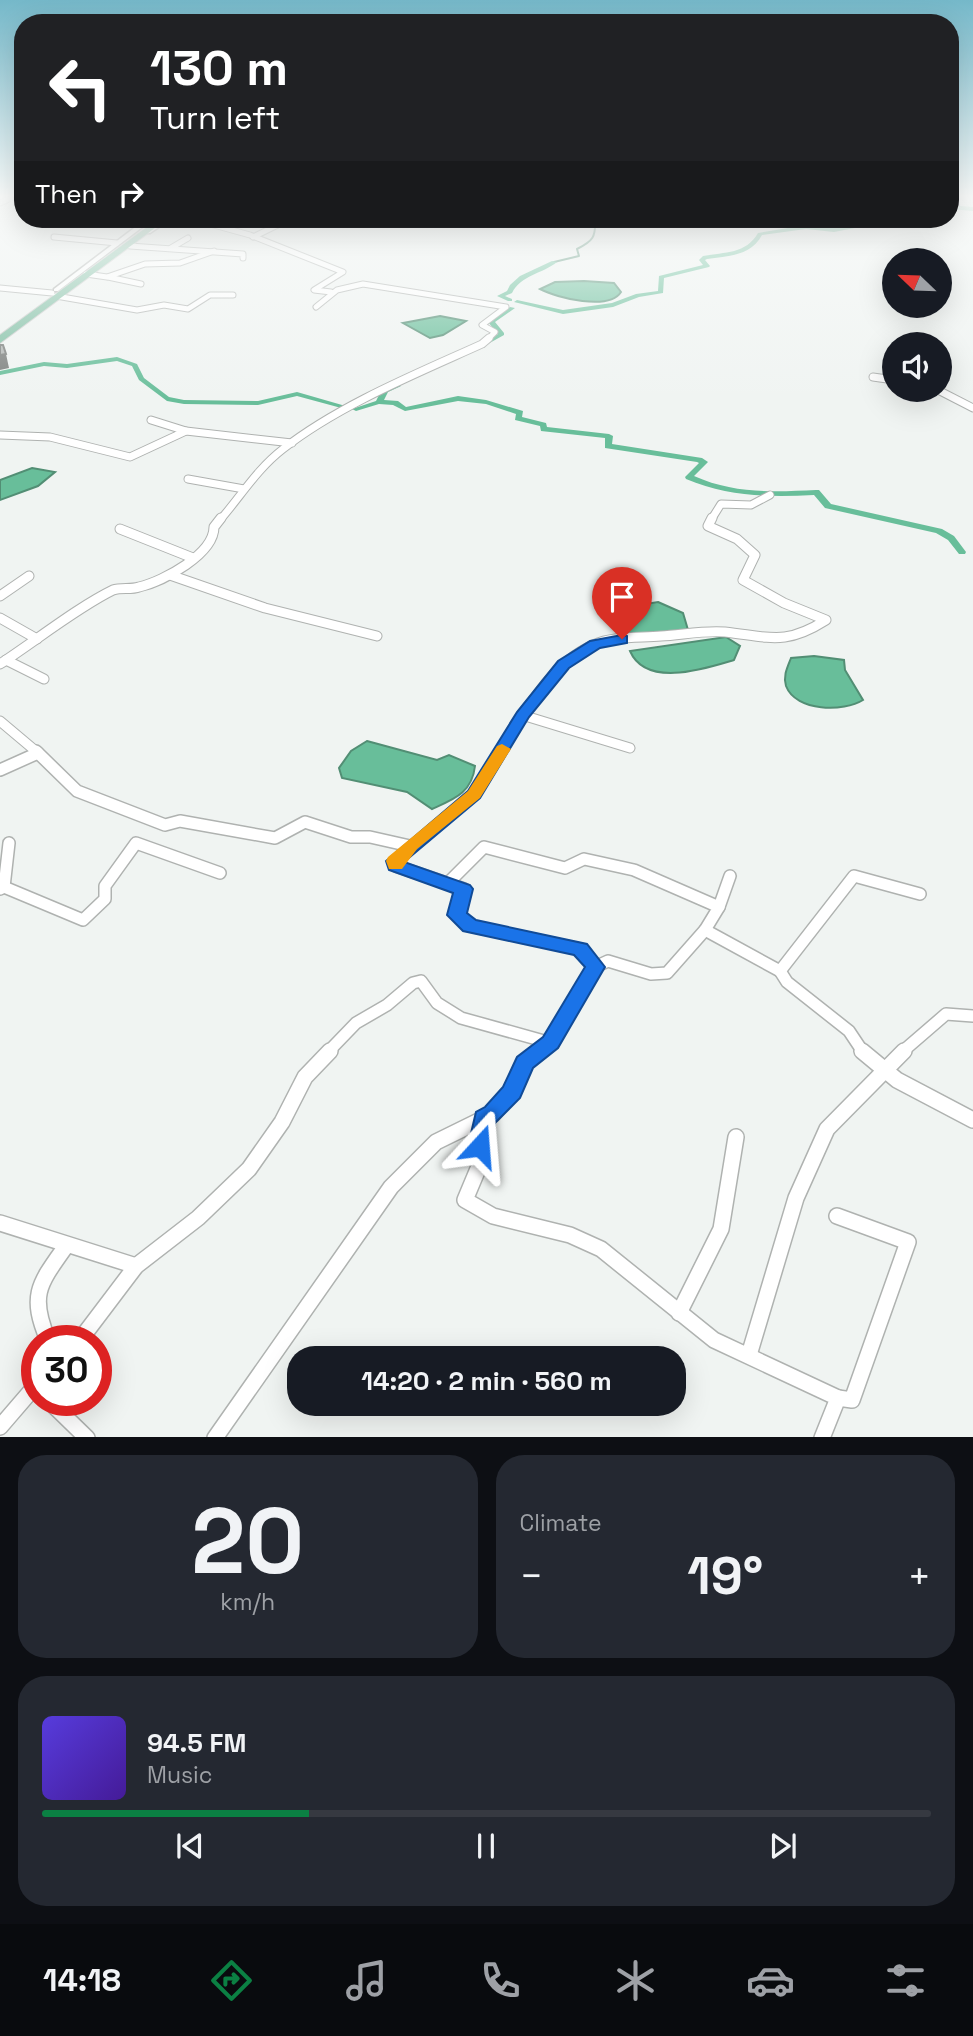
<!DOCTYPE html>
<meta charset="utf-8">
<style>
:root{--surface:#171b24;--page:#242831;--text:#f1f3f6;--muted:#9ea1a6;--line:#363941;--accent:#0b8043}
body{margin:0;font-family:"Space Grotesk",sans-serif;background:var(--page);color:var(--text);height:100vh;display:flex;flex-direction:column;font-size:26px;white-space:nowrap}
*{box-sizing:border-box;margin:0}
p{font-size:23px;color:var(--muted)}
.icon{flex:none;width:38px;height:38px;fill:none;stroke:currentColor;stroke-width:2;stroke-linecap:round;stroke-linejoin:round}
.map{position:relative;height:1437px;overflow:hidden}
.panel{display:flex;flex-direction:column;gap:18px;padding:18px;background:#0d0f14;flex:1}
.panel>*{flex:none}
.hud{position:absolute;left:14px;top:14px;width:945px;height:214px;border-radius:28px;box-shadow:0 7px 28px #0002;background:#202124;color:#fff;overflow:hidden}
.needle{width:46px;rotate:293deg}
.controls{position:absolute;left:882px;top:248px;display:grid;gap:14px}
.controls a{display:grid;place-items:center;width:70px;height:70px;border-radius:50%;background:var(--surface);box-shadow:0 7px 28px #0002;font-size:35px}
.speed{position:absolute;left:21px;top:1325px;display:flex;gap:14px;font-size:35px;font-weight:700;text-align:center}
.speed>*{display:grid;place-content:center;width:91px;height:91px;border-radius:50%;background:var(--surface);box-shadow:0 7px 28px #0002;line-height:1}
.speed .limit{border:10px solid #d22;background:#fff;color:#111}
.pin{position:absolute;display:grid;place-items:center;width:60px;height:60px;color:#fff;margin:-72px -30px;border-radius:50% 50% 50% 0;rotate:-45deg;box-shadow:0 0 7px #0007}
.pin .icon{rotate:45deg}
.me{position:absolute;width:77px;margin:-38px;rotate:19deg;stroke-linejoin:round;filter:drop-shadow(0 0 5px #0008)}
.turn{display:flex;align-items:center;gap:24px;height:147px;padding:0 21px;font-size:32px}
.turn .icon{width:91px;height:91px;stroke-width:2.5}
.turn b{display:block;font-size:49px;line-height:60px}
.then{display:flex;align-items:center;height:66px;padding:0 21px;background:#0003;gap:14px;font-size:26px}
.big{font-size:52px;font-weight:700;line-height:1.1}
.panel .tile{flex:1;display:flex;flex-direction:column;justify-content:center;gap:10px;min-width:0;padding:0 24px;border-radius:28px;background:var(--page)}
.panel .dial{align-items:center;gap:0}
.dial b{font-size:91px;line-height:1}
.song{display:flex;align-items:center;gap:21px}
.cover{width:84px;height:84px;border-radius:10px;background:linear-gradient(135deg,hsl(250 70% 55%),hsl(260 70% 35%))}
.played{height:7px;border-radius:4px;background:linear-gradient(90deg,var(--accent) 30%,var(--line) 30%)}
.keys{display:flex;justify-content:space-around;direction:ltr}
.heat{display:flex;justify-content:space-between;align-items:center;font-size:38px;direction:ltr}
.panel .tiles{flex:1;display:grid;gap:18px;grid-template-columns:1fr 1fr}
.tile:last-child{grid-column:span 2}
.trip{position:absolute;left:287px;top:1346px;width:399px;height:70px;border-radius:28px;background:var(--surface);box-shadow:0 7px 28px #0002;font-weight:700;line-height:70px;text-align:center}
.dock{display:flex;height:112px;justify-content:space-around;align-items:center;background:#090b0e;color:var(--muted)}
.dock .icon{width:49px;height:49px}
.dock .selected{color:var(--accent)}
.dock b{font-size:32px;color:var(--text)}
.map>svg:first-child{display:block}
</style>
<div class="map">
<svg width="973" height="1438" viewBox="0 0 973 1438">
<rect width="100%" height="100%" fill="#f0f4f2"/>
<!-- water -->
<g fill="#68be9a" stroke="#528e74" stroke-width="2">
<path d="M584,281L614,283L621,292C609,311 557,298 540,289L555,282Z"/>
<polygon points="440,316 466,321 443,335 430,338 403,323"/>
<polygon points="32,468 55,472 38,486 0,500 0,480"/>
<polygon points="658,602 683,613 688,630 629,637 609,610"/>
<path d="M726,637L740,646L734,660C704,669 646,688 630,651Z"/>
<path d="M814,656L844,660L845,670L863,700C844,712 796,712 786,686C783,676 787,668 791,658Z"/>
<path d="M367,741L437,760L449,755L475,766C472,793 454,799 432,809L407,792L342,778L339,768L351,751Z"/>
</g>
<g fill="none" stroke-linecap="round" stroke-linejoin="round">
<!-- stream -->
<path stroke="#528e74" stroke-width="2" d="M554,262L579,256L577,249C593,241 596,237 595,219"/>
<!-- canal -->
<g fill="#68be9a" fill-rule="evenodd">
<polygon points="950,205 973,207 973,211 950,209"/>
<path d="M891,219H902L834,232L806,229L762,235C751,256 728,256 707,259L705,260L710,266L709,267L664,278L663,293L639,297L613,307L563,314L514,302L517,300L563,310L612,303L636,294L658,291L659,276L703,265L699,260L703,256C725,252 746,254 758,233L806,225L834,228Z"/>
<path d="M552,261L557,262C542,274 521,275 512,293L505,296L512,299V301H508L497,296L507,291L510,285L520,276Z"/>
<polygon points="510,307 515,308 495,322 504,333 504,335 477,350 473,350 473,348 498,334 488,322"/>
<polygon points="117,357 137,364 144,378 169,397 184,400 258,401 297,392 349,407 345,409 297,396 258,405 184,404 167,401 139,380 132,366 117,361 67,368 44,366 0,375 0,371 44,362 67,364"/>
<path d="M397,384L401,386L399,387L388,392L384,400L398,401L406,407L458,396L486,400L523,411L522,417L546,423L547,427L609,434L613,436L612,444L702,458L708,462L694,476C734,494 774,492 816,490H819L831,504L942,529L954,536L966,552L965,554H959L948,540L936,533L825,508L814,495C769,497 728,497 686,479L685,477L699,463L697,462L605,448V438L541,431L540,426L515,420L516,414L486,404L458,401L405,411L393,405L379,404L356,411L352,409L376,401L382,389Z"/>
</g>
<defs>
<g id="minor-far4">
<polyline points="0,203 11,198"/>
<polyline points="192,219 250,235 343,272 314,290 331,292"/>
<polyline points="240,219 277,225"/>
<polyline points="54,237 117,243"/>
<polyline points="253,237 290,219"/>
<polyline points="130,246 243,254 243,258"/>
<polyline points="171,248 188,238"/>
<polyline points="86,274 107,277 145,264 180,263 214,251"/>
<polyline points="108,277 141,284"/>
<polyline points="0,288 52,293"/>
<polyline points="56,296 137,310 164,305 188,309 210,295 233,295"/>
<polyline points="316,307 337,290 363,284 506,307 482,325 495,332 487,340"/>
</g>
<g id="minor-far3">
<polyline points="873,377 894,380"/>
<polyline points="938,390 973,408"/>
<polyline points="186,431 292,443"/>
<polyline points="0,435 50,437 130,457 186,431 151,420"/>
<polyline points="188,479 244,489"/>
<path d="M220,520C241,496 257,469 283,449C339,405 418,373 482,344L489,338"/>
<polyline points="711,520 721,504 751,505 770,495"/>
</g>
<g id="minor-far2">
<polyline points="120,529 193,558"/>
<polyline points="170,575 265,608 377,636"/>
<polyline points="0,596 29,576"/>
<polyline points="0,618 37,639"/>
<polyline points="6,660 44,679"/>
<path d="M0,664C34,642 78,607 113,590C121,587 131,590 139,587C164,581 214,554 214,527L221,518"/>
<polyline points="522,715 630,748"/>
<polyline points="0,721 38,753"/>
<path d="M500,753C524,715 549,664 593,645C613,636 639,638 661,636C681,635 705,630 725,632C770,637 785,646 826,620L784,603L743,580L755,555L737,539L708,526L712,518"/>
</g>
<g id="minor-far1">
<polyline points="36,751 77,791 165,825 180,821 275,838 305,822 351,837 370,837 410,846"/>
<polyline points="501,751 474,794 395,861 396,866 464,889 457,915 470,926 580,949 595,967 551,1043 538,1052"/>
<polyline points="0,770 38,753"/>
<polyline points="447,884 484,847 565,868 584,859 634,870 719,907 705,930 780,971 854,876 920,894"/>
<polyline points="4,887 83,920 105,899 105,886 136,843 220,873"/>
<polyline points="0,889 4,887 9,843"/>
<polyline points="719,907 730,876"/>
<polyline points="595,967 608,961 651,974 667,973 705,930"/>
<polyline points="780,971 787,982 849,1031 863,1052"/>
<polyline points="328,1052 356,1023 387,1005 413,983 421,981 437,1003 461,1018 551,1043"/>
<polyline points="902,1052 946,1014 973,1016"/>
</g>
<g id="minor">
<polyline points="862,1051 897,1080 973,1120"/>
<polyline points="484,1118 480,1146 483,1157 465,1200 493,1216 570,1235 601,1249 714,1340 838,1398 822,1438"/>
<polyline points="837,1216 908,1242 852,1400 838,1398"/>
<polyline points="0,1223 136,1266"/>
<polyline points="679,1313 721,1229 736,1137"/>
<path d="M48,1340C29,1295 39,1284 66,1246"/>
<polyline points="80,1340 136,1266 198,1218 249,1169 282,1122 305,1077 330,1051"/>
<polyline points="749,1355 796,1198 827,1129 904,1051"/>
<polyline points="48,1400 87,1438"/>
<polyline points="0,1427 37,1384"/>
<polyline points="215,1438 391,1187 436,1142 493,1114 512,1092 524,1063 541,1051"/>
</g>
<g id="tertiary">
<polygon points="146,219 153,219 58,291 54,291 54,289"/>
<polygon points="164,219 171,219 150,233 146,233 146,231"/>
</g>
<polygon id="trunk" points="158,219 167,219 0,343 0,335"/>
</defs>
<!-- minor-far4 casing -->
<use href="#minor-far4" stroke="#afb2b0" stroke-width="7"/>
<!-- minor-far3 casing -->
<use href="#minor-far3" stroke="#afb2b0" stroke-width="9"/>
<!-- minor-far2 casing -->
<use href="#minor-far2" stroke="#afb2b0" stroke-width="11"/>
<!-- minor-far1 casing -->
<use href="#minor-far1" stroke="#afb2b0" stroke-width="14"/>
<!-- minor casing -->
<use href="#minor" stroke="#afb2b0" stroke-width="18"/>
<!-- tertiary casing -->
<use href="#tertiary" stroke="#afb2b0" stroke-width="3"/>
<!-- trunk casing -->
<use href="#trunk" stroke="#cdcecd" stroke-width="2"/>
<!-- minor-far4 -->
<use href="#minor-far4" stroke="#fff" stroke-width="5"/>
<!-- minor-far3 -->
<use href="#minor-far3" stroke="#fff" stroke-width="7"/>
<!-- minor-far2 -->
<use href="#minor-far2" stroke="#fff" stroke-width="9"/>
<!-- minor-far1 -->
<use href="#minor-far1" stroke="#fff" stroke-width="11"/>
<!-- minor -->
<use href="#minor" stroke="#fff" stroke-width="15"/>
<!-- tertiary -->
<use href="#tertiary" fill="#fff" fill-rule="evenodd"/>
<!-- trunk -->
<use href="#trunk" fill="#7fbea3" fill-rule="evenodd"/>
</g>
<!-- shaded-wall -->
<polygon fill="#7c7f7d" points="6,354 9,368 0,370 0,355"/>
<!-- building -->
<polygon fill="#b1b5b3" stroke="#7c7f7d" stroke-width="2" points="0,345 3,345 6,354 0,355"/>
<!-- sky -->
<linearGradient id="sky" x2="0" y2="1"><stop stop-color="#75b8c9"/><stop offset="0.49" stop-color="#f8faf9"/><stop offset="1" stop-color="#f8faf9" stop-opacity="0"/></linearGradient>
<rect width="973" height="400" fill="url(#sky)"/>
<!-- route -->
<polygon fill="#1a73e8" stroke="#114b97" stroke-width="2" points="622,635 627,636 627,643 600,648 569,668 529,717 480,798 404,862 470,885 473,889 467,913 476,920 587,944 605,967 558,1048 533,1068 520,1098 495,1123 488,1153 480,1155 472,1153 468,1146 476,1112 485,1107 503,1087 517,1057 543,1037 585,967 574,955 463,931 447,915 453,893 389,870 386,861 468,791 517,712 558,661 590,641"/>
<!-- slow -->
<polygon fill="#f59e0b" points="502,744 511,749 480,798 417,849 402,869 389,869 386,861 388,857 468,791 497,746"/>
</svg>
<div class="controls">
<a><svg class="needle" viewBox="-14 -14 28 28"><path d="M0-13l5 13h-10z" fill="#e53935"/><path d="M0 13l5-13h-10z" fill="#9ea1a6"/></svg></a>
<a><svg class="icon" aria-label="sound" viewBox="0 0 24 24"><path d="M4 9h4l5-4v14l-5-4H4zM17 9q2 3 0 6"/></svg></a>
</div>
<div class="speed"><div class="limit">30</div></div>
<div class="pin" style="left:622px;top:639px;background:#d93025"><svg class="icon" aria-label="arrive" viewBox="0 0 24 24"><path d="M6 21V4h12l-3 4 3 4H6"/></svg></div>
<svg class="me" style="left:480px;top:1146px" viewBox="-20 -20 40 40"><path d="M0-17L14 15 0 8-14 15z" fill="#1a73e8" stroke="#fff" stroke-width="4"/></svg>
<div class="trip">14:20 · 2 min · 560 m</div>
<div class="hud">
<div class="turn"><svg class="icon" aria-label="left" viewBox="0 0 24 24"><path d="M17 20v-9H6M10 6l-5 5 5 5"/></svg><div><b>130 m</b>Turn left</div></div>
<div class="then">Then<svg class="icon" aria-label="right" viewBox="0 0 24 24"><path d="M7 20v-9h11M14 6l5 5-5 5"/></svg></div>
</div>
</div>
<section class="panel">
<div class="tiles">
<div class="tile dial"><b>20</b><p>km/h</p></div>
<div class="tile"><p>Climate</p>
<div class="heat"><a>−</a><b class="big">19°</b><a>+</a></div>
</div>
<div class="tile">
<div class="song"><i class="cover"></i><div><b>94.5 FM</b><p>Music</p></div></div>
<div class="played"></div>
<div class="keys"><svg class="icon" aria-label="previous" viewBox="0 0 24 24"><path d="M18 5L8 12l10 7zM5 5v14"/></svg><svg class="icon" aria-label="pause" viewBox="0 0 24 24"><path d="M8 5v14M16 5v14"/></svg><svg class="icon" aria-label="next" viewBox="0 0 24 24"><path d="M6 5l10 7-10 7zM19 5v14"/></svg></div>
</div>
</div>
</section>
<nav class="dock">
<b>14:18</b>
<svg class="icon selected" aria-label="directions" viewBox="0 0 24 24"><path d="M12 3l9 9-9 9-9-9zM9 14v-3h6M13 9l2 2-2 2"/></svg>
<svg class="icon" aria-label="music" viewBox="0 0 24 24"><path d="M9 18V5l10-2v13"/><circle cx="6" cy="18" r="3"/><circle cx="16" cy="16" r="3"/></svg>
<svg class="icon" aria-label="phone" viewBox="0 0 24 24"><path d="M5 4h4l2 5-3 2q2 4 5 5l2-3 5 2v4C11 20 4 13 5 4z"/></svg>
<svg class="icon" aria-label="climate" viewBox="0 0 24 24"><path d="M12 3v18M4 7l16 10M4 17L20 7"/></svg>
<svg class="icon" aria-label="car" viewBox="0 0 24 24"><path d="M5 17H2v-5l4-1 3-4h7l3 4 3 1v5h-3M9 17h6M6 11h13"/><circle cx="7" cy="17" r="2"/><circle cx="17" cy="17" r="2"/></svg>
<svg class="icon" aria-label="filters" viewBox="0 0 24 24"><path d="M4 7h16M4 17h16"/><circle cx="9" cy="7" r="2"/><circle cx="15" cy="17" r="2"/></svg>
</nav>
